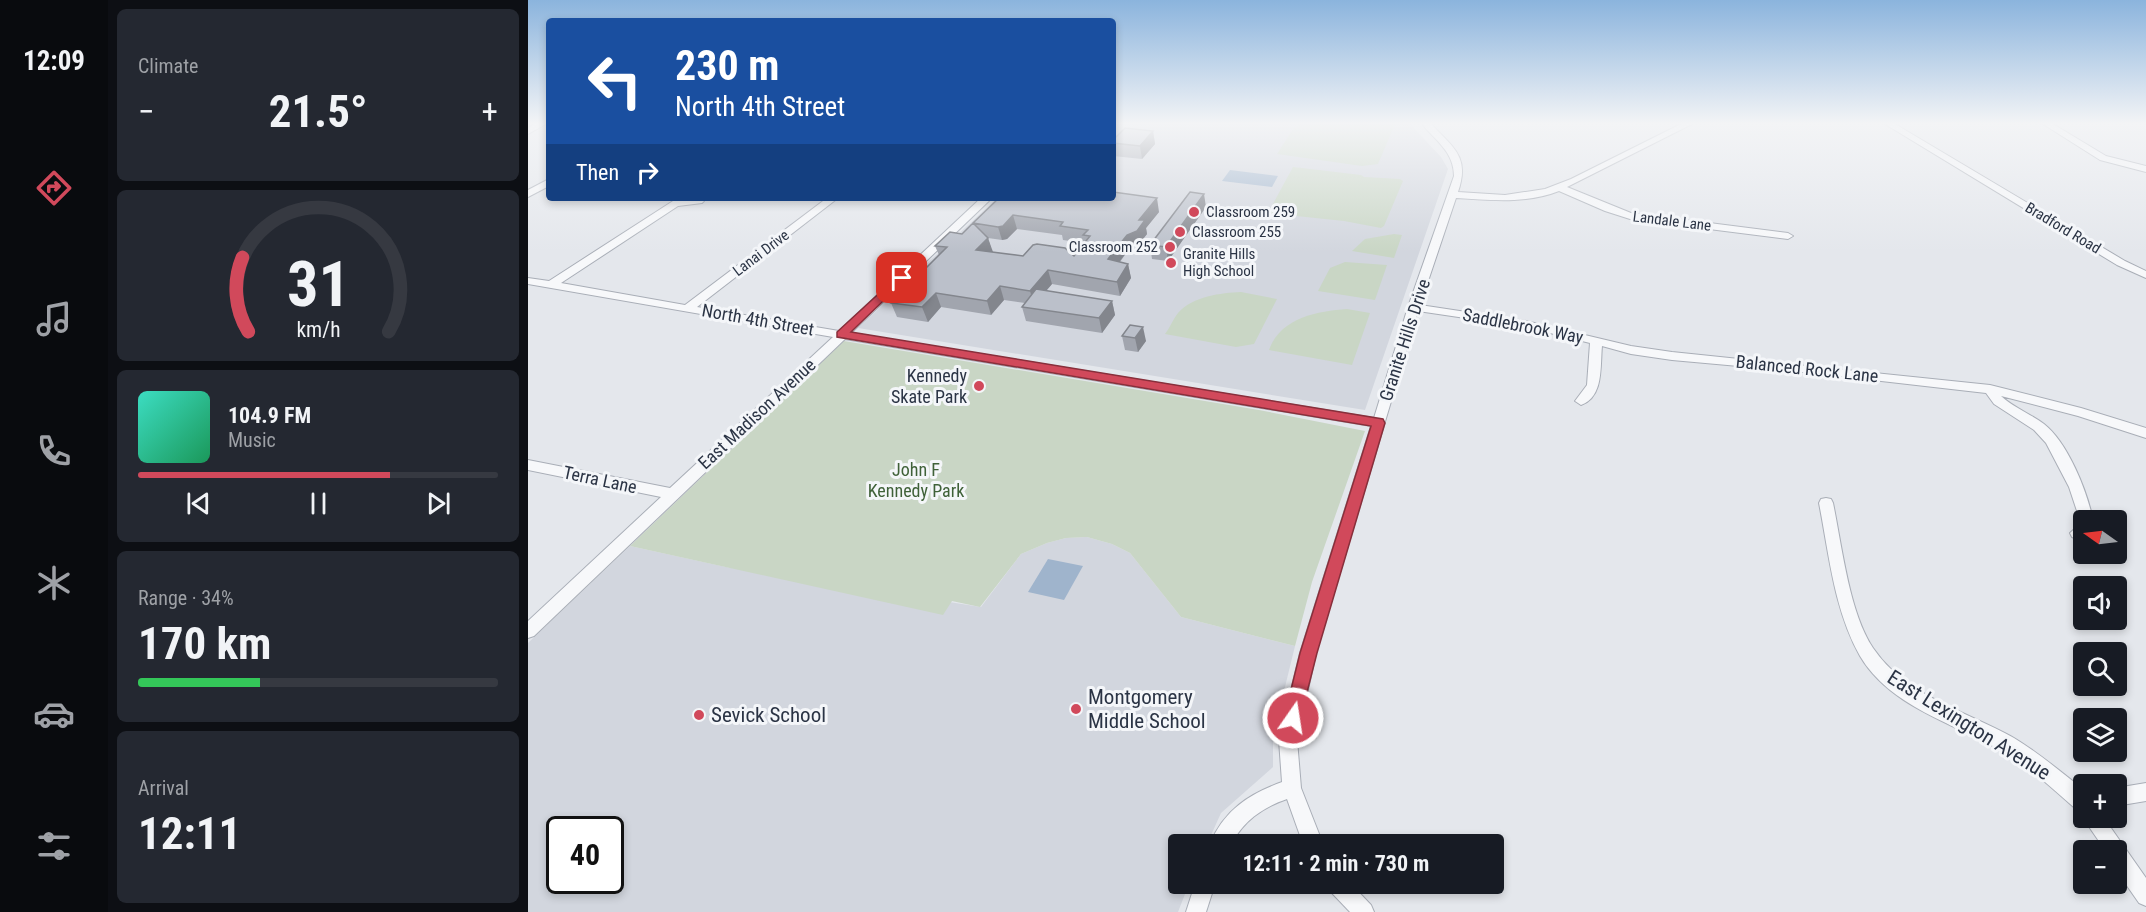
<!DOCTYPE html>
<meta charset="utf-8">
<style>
:root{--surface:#171b24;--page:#242831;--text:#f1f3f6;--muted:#9ea1a6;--line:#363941;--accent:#d1495b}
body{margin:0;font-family:"Roboto Condensed",sans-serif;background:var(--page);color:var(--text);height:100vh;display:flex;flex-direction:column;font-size:22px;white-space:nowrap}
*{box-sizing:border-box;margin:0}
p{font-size:20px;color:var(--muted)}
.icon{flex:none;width:33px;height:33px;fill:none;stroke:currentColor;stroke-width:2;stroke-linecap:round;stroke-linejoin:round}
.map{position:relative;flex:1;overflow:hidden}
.side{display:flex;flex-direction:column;gap:9px;padding:9px;background:#0d0f14;width:420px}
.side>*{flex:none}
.hud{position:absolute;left:18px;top:18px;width:570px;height:183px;border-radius:6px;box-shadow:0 3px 9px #0003;background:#1a4fa0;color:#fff;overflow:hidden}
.needle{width:39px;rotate:284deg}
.tools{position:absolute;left:1545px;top:510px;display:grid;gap:12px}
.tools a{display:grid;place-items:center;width:54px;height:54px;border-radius:6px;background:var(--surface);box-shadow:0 3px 9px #0003;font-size:30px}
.speed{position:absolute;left:18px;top:816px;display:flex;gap:12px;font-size:30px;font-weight:700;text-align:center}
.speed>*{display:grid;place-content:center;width:78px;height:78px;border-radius:50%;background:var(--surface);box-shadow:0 3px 9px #0003;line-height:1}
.speed .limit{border:3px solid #111;border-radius:9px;background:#fff;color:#111}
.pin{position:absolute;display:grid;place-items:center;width:51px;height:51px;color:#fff;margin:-26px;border-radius:12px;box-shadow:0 3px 9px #0006}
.me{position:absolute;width:66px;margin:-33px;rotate:13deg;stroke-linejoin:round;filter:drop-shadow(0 0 4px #0008)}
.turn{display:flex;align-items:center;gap:21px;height:126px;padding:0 30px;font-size:27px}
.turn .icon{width:78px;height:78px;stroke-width:2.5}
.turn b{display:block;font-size:42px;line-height:51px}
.then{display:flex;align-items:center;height:57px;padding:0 30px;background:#0003;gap:12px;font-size:22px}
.big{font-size:45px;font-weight:700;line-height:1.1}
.side .widget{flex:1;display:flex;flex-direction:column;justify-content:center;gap:9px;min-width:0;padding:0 21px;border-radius:9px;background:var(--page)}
.side .dial{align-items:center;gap:0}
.dial svg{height:156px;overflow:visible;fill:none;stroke:var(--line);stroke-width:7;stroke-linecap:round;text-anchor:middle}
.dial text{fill:var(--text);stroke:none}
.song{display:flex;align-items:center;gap:18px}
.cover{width:72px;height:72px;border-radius:9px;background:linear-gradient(135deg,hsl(170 70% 55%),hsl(150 70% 35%))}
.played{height:6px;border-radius:3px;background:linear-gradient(90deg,var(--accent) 70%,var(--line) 70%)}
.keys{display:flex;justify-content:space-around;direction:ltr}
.heat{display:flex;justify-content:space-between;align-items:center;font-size:33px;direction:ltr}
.charge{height:9px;border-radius:4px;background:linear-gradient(90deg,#34c759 34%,var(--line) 0)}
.trip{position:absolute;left:640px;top:834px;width:336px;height:60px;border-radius:6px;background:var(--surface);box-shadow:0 3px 9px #0003;font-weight:700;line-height:60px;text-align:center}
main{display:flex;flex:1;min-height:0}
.dock{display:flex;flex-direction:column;width:108px;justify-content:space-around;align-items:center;background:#090b0e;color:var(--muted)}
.dock .icon{width:42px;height:42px}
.dock .current{color:var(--accent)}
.dock b{font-size:27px;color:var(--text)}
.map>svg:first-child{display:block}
</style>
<main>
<nav class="dock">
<b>12:09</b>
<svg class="icon current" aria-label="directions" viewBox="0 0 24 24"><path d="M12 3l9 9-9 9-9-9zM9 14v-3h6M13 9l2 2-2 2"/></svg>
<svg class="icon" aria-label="music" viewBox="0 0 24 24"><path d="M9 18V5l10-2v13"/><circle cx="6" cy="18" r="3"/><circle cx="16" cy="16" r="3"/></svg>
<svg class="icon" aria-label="phone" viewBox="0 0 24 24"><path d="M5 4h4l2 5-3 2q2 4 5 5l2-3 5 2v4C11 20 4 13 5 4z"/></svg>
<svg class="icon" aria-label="climate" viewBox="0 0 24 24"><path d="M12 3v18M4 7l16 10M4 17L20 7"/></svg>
<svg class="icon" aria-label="car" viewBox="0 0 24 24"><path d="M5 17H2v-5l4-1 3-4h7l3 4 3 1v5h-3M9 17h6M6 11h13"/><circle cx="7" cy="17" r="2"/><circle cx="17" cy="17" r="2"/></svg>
<svg class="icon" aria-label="filters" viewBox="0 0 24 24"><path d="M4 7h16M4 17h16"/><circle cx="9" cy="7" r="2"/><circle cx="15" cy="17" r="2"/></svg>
</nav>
<section class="side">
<div class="widget"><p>Climate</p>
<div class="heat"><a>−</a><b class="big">21.5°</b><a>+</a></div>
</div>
<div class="widget dial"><svg viewBox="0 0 100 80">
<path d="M14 69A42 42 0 1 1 86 69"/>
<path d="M14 69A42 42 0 0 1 11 31" stroke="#d1495b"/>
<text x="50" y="56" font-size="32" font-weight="700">31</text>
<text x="50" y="72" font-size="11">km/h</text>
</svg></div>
<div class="widget">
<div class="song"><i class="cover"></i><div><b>104.9 FM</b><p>Music</p></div></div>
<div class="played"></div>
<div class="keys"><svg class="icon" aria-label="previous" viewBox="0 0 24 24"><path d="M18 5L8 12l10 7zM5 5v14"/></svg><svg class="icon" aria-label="pause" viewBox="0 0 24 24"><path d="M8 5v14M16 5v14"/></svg><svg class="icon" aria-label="next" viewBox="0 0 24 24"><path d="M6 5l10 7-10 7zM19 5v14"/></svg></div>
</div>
<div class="widget"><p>Range · 34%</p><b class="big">170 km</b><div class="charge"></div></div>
<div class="widget"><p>Arrival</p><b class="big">12:11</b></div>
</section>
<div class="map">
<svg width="1618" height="912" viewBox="0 0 1618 912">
<rect width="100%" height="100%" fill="#e4e7ec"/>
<!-- built -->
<g fill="#d2d6de" fill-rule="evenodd">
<polygon points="585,124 882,124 913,157 920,169 837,410 330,328 469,198 585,198"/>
<path d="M559,537L584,544L602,553L653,617L767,646L745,736V767L693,813L679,844H651V884H661L650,912H0V643L102,546L198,567L453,607L493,554L519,543L538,538ZM32,830H82V880H32Z"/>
</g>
<!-- green -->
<g fill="#c9d6c5">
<polygon points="774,124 867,124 850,164 834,166 749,154 765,129"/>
<polygon points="765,167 833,175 836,177 872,179 875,181 856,226 853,228 816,221 740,213"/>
<polygon points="866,234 874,235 866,258 824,251 837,239"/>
<polygon points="817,262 859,265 847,300 790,291 802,268"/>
<path d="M713,292L749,299L726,344L708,347L637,334C642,328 645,319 650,313C665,296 693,293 713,292Z"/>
<path d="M819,309L842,313L824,365L741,350C752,318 789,311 819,309Z"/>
<polygon points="316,341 731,410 837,431 784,582 767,646 653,617 602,553 584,544 559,537 538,538 519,543 493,554 452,607 424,601 415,615 102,546"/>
</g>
<!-- water -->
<g fill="#9fb4cc">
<polygon points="702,170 750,176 744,187 694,181"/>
<polygon points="520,559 555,566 536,600 500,592"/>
</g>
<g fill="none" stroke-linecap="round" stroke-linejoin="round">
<defs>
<g id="minor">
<polygon points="7,124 18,124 0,134 0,128"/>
<path d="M894,124H903C926,148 942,157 930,192L977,195L1017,189L1043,179L1153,124H1164L1039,187L1103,213L1260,233L1265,236L1260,239L1102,219L1077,211L1031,191C999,204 962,200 928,198L892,305L998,321L1103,346L1144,352L1462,385L1553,408L1618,428V438L1550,416L1473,396C1486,408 1503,414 1516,424C1540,443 1559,491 1565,520H1556V536L1549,539L1544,537L1542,533L1553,523L1541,487L1518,443L1506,430L1466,404L1458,393L1266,371L1144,360L1103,354L1074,346C1072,366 1076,397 1053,405L1047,401L1059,385L1062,343L998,327L890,311L788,653L769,740L773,788L795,844H775L759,799C733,808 716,821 703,844H682C696,810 721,794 754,782L751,740L772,653L843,426L317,339L6,636L0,638V621L133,497L0,470V460L142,488L305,337L0,284V278L21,281L145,201L171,198L176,201L174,203L150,206L33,283L157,305L299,198H310L169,307L311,331L453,198H464L323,333L846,418L880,307L926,176C926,152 908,141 894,124Z"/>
<polygon points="1357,124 1367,124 1597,261 1618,271 1618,278 1589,265"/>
<polygon points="1515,124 1525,124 1578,156 1618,166 1618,172 1572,160"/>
<polygon points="21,179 21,186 0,197 0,190"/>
<path d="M1298,498L1303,499L1305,503C1314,546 1321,612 1345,648C1377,696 1438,711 1486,738C1511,753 1533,772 1556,790V812L1549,810C1525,789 1502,767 1474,751C1426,723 1362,707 1332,656C1306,610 1301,554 1291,503L1293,499Z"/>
<polygon points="1618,783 1618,801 1588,806 1588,788"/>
<polygon points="1555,818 1576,818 1618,878 1618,906 1611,903 1588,870 1588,850 1577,850"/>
<polygon points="667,884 687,884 678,912 658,912"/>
<polygon points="799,884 823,884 843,905 846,912 822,912 802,891"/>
</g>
</defs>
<!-- minor casing -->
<use href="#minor" stroke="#a9aeb7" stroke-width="2"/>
<!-- minor -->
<use href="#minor" fill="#f7f8fa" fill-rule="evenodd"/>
</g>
<!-- wall -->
<g fill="#a1a5ae" fill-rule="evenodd">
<polygon points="625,131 627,144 614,159 585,156 585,140"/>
<path d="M513,199L631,212L618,228L619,234L611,244L601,249L592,262L600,264L603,278L592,296L524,284L518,291L584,301L587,315L574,333L498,321L494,307L497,303L476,300L463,315L413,307L400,322L369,317L363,303L411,255L407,246L434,234L445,223ZM489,229L534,235L535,240L557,243L546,256H495L464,252L460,238L474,240L479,239Z"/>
<polygon points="678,207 640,261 624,259 622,245"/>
<polygon points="602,325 618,341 610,352 597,350 594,336"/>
</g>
<!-- shaded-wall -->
<g fill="#83868d">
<polygon points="625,131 627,144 614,159 612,146"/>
<polygon points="676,194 678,207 640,261 638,247"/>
<polygon points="629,198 631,212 618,228 619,234 611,244 601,249 583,273 580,259"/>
<polygon points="485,215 489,229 479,239 474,240 470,227"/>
<polygon points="460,238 465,252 453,264 448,250"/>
<polygon points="600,264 603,278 592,296 589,282"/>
<polygon points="520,270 524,284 506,305 502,291"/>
<polygon points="472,286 476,300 463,315 459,301"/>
<polygon points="408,293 413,307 400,322 394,307"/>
<polygon points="584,301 587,315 574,333 571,318"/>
<polygon points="615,327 618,341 610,352 607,338"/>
</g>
<!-- building -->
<g fill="#bbc0ca" stroke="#83868d" stroke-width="1.5">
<polygon points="597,128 625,131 612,146 585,143 585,140"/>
<polygon points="585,192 629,198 611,220 617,220 609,231 599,235 580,259 600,264 589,282 520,270 502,291 472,286 459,301 408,293 394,307 363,303 419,247 407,246 422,232 434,234 445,223 460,238 448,250 495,256 505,245 509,244 537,248 546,256 562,236 555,235 560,230 532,226 535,222 485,215 475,226 470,227 445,223 471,198 585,198"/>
<polygon points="662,192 676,194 638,247 622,245"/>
<polygon points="508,289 584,301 571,318 494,307"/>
<polygon points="602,325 615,327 607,338 594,336"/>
</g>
<!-- sky -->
<linearGradient id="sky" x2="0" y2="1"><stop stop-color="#8bb4dd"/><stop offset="0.49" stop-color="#f3f4f6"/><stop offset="1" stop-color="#f3f4f6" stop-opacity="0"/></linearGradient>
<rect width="1618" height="252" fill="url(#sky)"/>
<!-- route -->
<polygon fill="#d1495b" stroke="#882f3b" stroke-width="1.5" points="374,275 379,278 377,280 323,332 855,419 857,423 789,653 771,724 765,727 759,724 756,718 772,653 843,426 309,337 309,332 370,276"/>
<!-- markers -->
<g fill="#d1495b" stroke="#f4f6f9" stroke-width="2">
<circle cx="666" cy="212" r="6"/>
<circle cx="652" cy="232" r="6"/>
<circle cx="642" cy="247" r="6"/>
<circle cx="643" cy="263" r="6"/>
<circle cx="451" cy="386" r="6"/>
<circle cx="548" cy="709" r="6"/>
<circle cx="171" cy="715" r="6"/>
</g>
<g text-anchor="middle" stroke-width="6" stroke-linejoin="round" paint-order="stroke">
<!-- far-poi labels -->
<g font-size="15" fill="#2b3445" stroke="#f4f6f9" text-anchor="start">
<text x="678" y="217">Classroom 259</text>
<text x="664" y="237">Classroom 255</text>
<text x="630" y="252" text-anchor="end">Classroom 252</text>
<text x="655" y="259">Granite Hills<tspan x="655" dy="17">High School</tspan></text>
</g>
<!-- far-street labels -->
<g font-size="15" fill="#2b3445" stroke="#f4f6f9">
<text transform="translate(1144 221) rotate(7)" y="5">Landale Lane</text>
<text transform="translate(1535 228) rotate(31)" y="5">Bradford Road</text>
<text transform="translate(233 253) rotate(-37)" y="5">Lanai Drive</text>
</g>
<!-- street labels -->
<g font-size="18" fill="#2b3445" stroke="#f4f6f9">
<text transform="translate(230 320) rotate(10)" y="6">North 4th Street</text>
<text transform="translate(995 326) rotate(11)" y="6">Saddlebrook Way</text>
<text transform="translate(877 340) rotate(-72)" y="6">Granite Hills Drive</text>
<text transform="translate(1279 369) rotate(6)" y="6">Balanced Rock Lane</text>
<text transform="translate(229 414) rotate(-43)" y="6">East Madison Avenue</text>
<text transform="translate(72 480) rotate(12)" y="6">Terra Lane</text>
</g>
<!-- poi labels -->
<g font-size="18" fill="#2b3445" stroke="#f4f6f9" text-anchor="end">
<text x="439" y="382">Kennedy<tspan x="439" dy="21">Skate Park</tspan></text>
</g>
<!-- park labels -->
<g font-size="18" fill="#3f6138" stroke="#f4f6f9">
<text x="388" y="476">John F<tspan x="388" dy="21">Kennedy Park</tspan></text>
</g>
<!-- near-poi labels -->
<g font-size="21" fill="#2b3445" stroke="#f4f6f9" text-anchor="start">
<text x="560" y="704">Montgomery<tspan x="560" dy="24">Middle School</tspan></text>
<text x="183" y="722">Sevick School</text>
</g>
<!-- near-street labels -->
<g font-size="21" fill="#2b3445" stroke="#f4f6f9">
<text transform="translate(1441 725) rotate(32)" y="7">East Lexington Avenue</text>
</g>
</g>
</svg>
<div class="tools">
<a><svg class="needle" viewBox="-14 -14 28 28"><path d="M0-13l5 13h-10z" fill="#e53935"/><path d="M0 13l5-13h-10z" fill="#9ea1a6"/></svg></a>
<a><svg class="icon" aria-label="sound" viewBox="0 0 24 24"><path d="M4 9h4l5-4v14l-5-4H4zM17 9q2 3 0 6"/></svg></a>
<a><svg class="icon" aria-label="search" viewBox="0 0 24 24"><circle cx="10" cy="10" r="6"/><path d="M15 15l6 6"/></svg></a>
<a><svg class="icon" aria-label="layers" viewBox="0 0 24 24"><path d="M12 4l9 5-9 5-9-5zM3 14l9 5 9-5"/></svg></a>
<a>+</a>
<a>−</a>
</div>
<div class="speed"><div class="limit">40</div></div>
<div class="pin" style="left:374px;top:278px;background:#d93025"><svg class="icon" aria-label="arrive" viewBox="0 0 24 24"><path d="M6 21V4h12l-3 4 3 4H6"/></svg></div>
<svg class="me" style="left:765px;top:718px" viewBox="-20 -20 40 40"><circle r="17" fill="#d1495b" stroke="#fff" stroke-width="3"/><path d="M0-11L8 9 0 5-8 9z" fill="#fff"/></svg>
<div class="trip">12:11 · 2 min · 730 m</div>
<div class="hud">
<div class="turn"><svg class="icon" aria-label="left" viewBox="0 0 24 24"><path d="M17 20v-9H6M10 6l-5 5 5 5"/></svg><div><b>230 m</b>North 4th Street</div></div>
<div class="then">Then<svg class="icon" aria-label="right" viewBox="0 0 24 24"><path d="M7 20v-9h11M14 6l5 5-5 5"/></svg></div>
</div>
</div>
</main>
